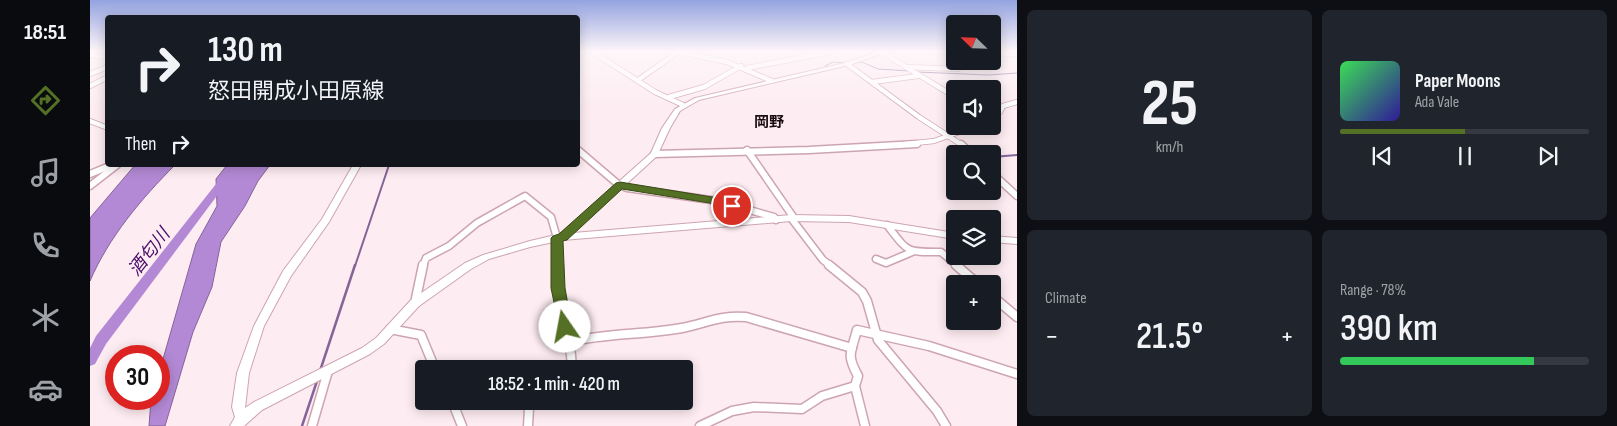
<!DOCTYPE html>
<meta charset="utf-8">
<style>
:root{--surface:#171b24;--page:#20242c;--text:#f1f3f6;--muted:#9ea1a6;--line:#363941;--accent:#547024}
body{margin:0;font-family:"Sofia Sans Condensed","Noto Sans JP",sans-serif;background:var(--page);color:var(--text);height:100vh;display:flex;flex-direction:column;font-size:19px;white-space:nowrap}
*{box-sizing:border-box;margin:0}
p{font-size:16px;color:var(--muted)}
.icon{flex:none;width:28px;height:28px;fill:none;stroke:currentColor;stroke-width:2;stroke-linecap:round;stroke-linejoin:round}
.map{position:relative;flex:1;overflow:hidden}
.sheet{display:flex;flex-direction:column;gap:10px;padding:10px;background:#0d0f14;width:600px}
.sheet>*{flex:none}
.top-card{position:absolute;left:15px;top:15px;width:475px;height:152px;border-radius:5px;box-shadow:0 2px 12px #0003;background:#171b24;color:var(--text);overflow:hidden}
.needle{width:32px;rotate:293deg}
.controls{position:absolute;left:856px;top:15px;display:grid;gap:10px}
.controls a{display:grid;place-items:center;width:55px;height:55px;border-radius:5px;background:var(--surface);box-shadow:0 2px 12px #0003;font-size:25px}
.speed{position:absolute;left:15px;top:345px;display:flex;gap:10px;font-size:25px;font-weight:700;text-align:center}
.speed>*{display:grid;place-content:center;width:65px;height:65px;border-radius:50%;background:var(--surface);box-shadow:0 2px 12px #0003;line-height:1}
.speed .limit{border:8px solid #d22;background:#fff;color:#111}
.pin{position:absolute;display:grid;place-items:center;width:42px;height:42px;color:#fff;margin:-21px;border:2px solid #fff;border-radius:50%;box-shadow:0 1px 5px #0007}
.me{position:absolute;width:55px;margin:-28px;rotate:348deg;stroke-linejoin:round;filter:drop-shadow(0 0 4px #0008)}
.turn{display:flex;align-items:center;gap:18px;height:105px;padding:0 20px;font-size:22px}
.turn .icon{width:65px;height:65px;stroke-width:2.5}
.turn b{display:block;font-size:35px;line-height:42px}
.then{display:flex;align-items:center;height:48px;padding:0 20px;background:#0003;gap:10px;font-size:19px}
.big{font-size:38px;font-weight:600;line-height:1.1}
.sheet .widget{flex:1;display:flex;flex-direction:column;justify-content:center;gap:8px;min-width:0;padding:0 18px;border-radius:8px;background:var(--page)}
.sheet .dial{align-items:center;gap:0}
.dial b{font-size:65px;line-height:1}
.song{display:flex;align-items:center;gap:15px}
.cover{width:60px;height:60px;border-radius:8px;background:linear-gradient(135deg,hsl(130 70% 55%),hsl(250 70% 35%))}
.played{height:5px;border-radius:2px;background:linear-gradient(90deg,var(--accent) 50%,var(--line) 50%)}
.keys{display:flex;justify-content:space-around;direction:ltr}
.heat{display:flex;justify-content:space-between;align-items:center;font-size:28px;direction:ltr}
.charge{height:8px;border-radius:4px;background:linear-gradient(90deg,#34c759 78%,var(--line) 0)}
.sheet .tiles{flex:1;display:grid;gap:10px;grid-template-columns:repeat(2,1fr)}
.trip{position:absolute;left:325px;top:360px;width:278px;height:50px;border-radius:5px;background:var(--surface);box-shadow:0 2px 12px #0003;font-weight:600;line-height:50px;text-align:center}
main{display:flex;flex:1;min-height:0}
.menu{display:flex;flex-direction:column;width:90px;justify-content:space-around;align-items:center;background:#090b0e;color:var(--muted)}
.menu .icon{width:35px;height:35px}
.menu .current{color:var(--accent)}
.menu b{font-size:22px;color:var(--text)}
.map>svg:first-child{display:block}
</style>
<main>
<nav class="menu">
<b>18:51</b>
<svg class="icon current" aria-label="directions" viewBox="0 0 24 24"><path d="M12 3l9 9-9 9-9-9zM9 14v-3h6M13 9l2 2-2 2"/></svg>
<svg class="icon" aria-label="music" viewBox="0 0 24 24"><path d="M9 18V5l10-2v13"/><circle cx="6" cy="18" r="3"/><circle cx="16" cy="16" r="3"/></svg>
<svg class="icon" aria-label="phone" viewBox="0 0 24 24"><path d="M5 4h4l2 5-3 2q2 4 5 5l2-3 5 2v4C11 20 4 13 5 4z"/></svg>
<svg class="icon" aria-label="climate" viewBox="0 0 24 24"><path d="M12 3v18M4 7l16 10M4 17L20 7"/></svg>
<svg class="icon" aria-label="car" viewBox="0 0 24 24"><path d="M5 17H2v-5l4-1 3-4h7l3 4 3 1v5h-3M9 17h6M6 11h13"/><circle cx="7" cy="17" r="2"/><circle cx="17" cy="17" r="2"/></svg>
</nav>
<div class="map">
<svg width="927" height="426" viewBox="0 0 927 426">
<rect width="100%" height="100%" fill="#fdecf1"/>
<!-- water -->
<g fill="#b389d5" stroke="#85649a">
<path d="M45,165H85C51,199 19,237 0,281V218Z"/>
<polygon points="137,165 180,165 168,181 155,206 131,242 122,287 103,332 75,426 59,426 61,399 69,399 69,373 106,244 127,206 126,179"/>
</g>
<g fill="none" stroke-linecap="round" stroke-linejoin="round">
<!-- stream-far2 -->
<g stroke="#85649a" stroke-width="1">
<polyline points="761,63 772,62 788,69 820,71"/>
<polyline points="735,66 743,62 757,63"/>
<polyline points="827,72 898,75 927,73"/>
</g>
<!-- stream-far1 -->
<g stroke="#85649a" stroke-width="2">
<polyline points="902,157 927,155"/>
<polyline points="265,266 299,165"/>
</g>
<!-- stream -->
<g stroke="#85649a" stroke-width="2.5">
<polyline points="230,371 265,265"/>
<polyline points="212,426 227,381"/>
</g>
<!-- river -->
<g fill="#b389d5" fill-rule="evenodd">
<polygon points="3,52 18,52 18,56"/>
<polygon points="141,165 150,165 16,344 5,364 0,366 0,348 6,336"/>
</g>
<defs>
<g id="street-far2">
<polyline points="503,52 565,92 593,105"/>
<polyline points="589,52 637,62 682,81"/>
<polyline points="861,52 865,60"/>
<polyline points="793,53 865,97"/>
<polyline points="902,53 927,54"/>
<polyline points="0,55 18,58"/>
<polyline points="757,64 829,117 872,145"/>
<polyline points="818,67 868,69 866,61"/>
<polyline points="657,68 740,52"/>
<polyline points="0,74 18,67"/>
<polyline points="548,80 588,52"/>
<polyline points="782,82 828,76"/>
<polyline points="0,86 18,77"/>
<polyline points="579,97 614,87 651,66"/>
<polyline points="902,117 910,112 913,106 927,102"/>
<polyline points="0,121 18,128"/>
<polyline points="807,145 844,141 886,126"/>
</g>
<g id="street-far1">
<polyline points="871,144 882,154"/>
<polyline points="488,150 529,185 537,188 628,201 684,217 686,220"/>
<polyline points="657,150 704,218"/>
<polyline points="564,154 719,150 827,144"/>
<polyline points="902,173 927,196"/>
<polyline points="0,174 22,165"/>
<polyline points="0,186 27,165"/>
<polyline points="701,218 733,260 741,266"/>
<path d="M797,225C819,253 815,252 851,252L868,266"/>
<polyline points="786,259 796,263 822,252"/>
<polyline points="333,266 336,258 359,246 387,223 435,196 461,217 467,238 468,266"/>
</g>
<g id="street">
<polyline points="468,265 469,297 481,355 482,369"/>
<polyline points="739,265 772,292 777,301 788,340 847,411 856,426"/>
<polyline points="866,265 888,284"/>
<polyline points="902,296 927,317"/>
<polyline points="325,303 333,265"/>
<polyline points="300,329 331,335 345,369"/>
<path d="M478,342C516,333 554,335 592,328C617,323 630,315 656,317L762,348"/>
<polyline points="765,386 775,426"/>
<polyline points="362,401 372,426"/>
<polyline points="222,426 238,371"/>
<polyline points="438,426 439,408 444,401"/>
<path d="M610,426L642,411L664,407L712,409L732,396L765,386L768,376C756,354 761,353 767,330L839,346L927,374"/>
</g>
<g id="secondary">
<polygon points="787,52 797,52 759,65 609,100 590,111 580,128 567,156 483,233 701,215 759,216 865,233 865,239 759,222 701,221 473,240 440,247 399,259 381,269 329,306 294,344 280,354 172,410 154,426 140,426 145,417 142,407 147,373 164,326 193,271 232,219 263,165 271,165 239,222 201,276 174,326 159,373 155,408 164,402 272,348 286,338 321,300 375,263 393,255 440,241 470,234 561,153 572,128 585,109 605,98 755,63"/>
<polygon points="902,236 927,238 927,244 902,242"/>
</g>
</defs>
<!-- street-far2 casing -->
<use href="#street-far2" stroke="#cda5b0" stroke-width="6"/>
<!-- street-far1 casing -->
<use href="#street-far1" stroke="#cda5b0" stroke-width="9"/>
<!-- street casing -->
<use href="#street" stroke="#cda5b0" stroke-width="11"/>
<!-- secondary casing -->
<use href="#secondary" stroke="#cda5b0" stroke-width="2"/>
<!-- street-far2 -->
<use href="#street-far2" stroke="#fff" stroke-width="4.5"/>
<!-- street-far1 -->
<use href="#street-far1" stroke="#fff" stroke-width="6"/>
<!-- street -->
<use href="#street" stroke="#fff" stroke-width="8"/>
<!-- secondary -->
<use href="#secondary" fill="#fff" fill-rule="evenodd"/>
</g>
<!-- sky -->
<linearGradient id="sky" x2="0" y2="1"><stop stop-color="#93a3e0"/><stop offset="0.46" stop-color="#fef6f9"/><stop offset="1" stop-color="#fef6f9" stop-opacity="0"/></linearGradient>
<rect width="927" height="112" fill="url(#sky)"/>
<!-- route -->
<polygon fill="#547024" stroke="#374917" points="530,182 628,198 646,204 648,206 642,210 626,204 532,189 477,240 473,241 475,288 482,327 480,331 475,333 470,331 461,288 461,238 463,236 469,234 526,183"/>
<g text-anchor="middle" stroke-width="4.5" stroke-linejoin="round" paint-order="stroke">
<!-- far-neighbourhood labels -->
<g font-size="15" font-weight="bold" fill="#1a0d11" stroke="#fdecf1">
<text x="679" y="127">岡野</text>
</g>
<!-- water labels -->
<g font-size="18" font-style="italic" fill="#470d69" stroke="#fdecf1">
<text transform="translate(59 252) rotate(-52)" y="6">酒匂川</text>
</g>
</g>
</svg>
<div class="controls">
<a><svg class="needle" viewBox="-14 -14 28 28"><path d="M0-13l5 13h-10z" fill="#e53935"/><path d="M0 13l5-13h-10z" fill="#9ea1a6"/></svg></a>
<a><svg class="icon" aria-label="sound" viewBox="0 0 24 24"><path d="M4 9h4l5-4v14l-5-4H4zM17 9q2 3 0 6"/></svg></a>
<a><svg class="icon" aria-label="search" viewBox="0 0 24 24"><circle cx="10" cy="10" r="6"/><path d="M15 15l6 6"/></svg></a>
<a><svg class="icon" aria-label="layers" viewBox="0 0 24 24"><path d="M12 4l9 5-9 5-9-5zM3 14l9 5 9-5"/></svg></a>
<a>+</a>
</div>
<div class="speed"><div class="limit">30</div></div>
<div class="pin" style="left:642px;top:206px;background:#d93025"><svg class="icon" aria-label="arrive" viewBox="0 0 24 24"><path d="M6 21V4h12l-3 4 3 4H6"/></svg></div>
<svg class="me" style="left:475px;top:327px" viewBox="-20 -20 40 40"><circle r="19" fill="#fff"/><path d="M0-13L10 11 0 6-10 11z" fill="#547024"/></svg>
<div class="trip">18:52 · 1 min · 420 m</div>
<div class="top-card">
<div class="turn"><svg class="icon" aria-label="right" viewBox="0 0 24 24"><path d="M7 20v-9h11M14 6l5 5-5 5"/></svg><div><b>130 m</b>怒田開成小田原線</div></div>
<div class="then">Then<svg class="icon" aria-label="right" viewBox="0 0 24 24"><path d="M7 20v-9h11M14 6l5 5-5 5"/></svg></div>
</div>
</div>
<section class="sheet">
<div class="tiles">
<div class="widget dial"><b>25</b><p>km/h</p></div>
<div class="widget">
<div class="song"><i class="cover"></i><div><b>Paper Moons</b><p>Ada Vale</p></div></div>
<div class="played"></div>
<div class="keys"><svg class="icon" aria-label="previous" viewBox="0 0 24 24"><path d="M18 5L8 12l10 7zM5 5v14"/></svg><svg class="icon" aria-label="pause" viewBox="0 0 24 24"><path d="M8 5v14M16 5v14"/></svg><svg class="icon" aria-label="next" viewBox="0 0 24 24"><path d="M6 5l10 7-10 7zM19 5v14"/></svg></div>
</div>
<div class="widget"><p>Climate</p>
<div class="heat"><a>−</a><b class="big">21.5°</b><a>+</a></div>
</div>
<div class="widget"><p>Range · 78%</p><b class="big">390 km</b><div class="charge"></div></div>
</div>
</section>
</main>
